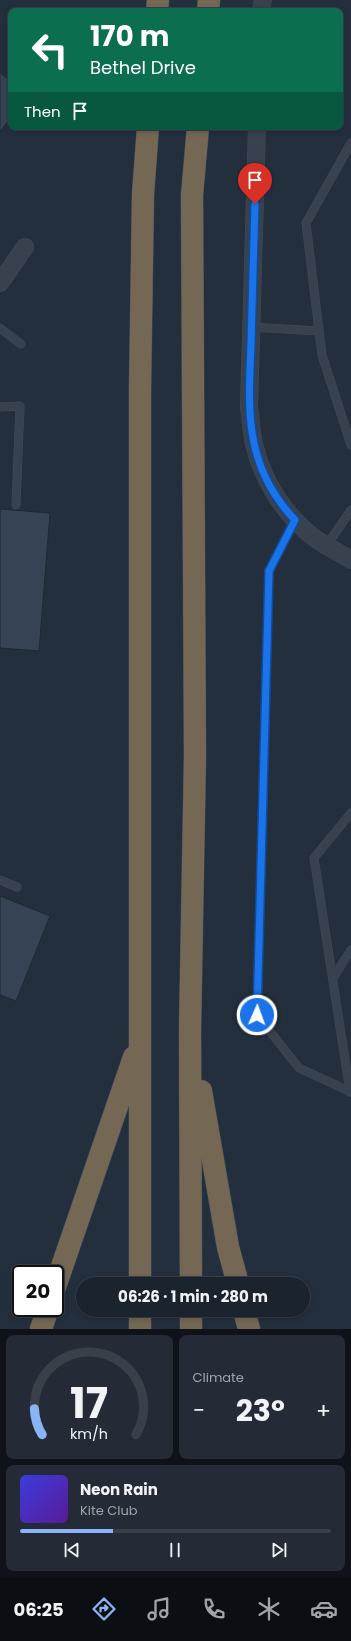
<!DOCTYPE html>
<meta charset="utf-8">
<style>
:root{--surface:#1b232e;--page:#242b36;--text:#f1f3f6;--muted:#a0a4aa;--line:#39404a;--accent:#8ab4f8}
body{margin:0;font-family:Poppins,sans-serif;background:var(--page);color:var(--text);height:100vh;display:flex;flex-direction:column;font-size:15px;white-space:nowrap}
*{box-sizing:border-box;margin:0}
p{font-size:13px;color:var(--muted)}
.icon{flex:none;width:22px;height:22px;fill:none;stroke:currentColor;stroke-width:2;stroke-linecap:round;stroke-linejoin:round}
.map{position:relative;height:1329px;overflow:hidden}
.drawer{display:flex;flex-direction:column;gap:6px;padding:6px;background:#0f1319;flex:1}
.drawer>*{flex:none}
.guide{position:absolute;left:8px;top:8px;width:335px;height:122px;border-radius:8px;box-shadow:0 2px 6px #0003,0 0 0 1px var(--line);background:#0b6e4f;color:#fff;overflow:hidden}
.speed{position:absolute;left:12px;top:1265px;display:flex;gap:8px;font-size:20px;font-weight:700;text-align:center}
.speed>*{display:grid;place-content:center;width:52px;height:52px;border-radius:50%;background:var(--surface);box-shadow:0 2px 6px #0003,0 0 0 1px var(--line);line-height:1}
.speed .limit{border:2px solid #111;border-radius:6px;background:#fff;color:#111}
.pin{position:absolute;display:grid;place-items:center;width:34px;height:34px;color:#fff;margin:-41px -17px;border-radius:50% 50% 50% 0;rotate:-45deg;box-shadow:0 0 4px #0007}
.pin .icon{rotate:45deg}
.me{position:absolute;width:44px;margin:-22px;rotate:2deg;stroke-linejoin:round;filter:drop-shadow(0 0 3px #0008)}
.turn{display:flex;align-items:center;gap:14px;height:84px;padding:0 16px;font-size:18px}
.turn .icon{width:52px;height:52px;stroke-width:2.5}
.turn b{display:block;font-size:28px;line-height:34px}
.then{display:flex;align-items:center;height:38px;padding:0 16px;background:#0003;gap:8px;font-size:15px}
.big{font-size:30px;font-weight:700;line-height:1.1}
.drawer .card{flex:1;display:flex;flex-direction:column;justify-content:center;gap:6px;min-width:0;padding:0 14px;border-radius:8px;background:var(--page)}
.drawer .dial{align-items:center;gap:0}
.dial svg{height:104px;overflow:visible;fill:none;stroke:var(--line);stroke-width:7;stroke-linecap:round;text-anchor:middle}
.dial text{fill:var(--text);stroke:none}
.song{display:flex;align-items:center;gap:12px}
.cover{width:48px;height:48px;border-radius:6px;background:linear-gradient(135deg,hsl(240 70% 55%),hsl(270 70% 35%))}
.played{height:4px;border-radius:2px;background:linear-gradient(90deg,var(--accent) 30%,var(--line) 30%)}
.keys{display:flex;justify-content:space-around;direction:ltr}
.heat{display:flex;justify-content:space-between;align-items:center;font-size:22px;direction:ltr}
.drawer .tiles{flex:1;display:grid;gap:6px;grid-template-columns:1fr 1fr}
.card:last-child{grid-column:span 2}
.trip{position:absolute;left:76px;top:1277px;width:234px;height:40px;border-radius:20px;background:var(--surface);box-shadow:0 2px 6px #0003,0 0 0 1px var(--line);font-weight:700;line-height:40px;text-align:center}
.tabs{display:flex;height:64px;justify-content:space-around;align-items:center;background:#0b0e12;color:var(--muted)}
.tabs .icon{width:28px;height:28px}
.tabs .current{color:var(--accent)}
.tabs b{font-size:18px;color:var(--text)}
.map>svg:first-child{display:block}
</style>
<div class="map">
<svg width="351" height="1329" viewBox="0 0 351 1329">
<rect width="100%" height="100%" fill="#242f3e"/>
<!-- building -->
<g fill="#364354" stroke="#1f2835">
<polygon points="0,73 11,81 11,117 0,132"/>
<polygon points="0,509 50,513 39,651 0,648"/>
<polygon points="0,896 50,916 16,1001 0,995"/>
</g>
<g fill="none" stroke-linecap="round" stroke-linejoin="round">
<defs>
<g id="service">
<polyline points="351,143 306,223 322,355 351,445"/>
<polyline points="251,327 319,331"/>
<polyline points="0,328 21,344"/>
<polyline points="0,407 20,406 16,505"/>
<polyline points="295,520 269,571 257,1015 299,1068 351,1092"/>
<polyline points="327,545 351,510"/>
<polyline points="0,880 17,887"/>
<polyline points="333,978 351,950"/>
<polyline points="350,1092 314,858 351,813"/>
</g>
<g id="minor">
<polyline points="261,11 263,0"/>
<path d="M257,127L249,407C251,419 251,432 254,444C262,478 281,509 307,532C319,543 337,551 351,560"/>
<polyline points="0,283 25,247"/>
</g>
<g id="motorway">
<polyline points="157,11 158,0"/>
<polyline points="208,11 209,0"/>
<polyline points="201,1091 228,1247 238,1284"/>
<polyline points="140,1284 140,391 143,194 148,127"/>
<polyline points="191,1284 190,1031 195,755 192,195 198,127"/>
<polyline points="55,1287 134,1057"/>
<polyline points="191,1310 191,1329"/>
<polyline points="244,1310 249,1329"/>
<polyline points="41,1329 48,1308"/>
<polyline points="140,1329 140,1310"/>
</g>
</defs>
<!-- service casing -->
<use href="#service" stroke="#414a57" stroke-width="9"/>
<!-- minor casing -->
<use href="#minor" stroke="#414a57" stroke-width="18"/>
<!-- motorway casing -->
<use href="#motorway" stroke="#434c59" stroke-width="23"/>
<!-- service -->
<use href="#service" stroke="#38414e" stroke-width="8"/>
<!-- minor -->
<use href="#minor" stroke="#38414e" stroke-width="17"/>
<!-- motorway -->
<use href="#motorway" stroke="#746855" stroke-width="22"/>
</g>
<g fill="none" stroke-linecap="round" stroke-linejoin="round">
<defs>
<path id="route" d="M255,204C254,250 252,297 251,343C250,376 247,411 254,443C260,472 275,499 295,520L269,571L257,1015"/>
</defs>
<!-- route casing -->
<use href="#route" stroke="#114b97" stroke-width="10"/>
<!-- route -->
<use href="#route" stroke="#1a73e8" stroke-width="7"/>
</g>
</svg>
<div class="speed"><div class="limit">20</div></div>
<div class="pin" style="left:255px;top:204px;background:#d93025"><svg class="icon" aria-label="arrive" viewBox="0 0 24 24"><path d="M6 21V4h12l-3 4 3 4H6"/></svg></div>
<svg class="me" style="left:257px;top:1015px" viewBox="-20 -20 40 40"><circle r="17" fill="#1a73e8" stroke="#fff" stroke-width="3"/><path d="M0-11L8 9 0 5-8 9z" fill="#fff"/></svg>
<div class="trip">06:26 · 1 min · 280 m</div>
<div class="guide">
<div class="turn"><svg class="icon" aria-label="left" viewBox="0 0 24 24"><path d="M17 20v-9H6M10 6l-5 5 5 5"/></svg><div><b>170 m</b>Bethel Drive</div></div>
<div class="then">Then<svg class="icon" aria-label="arrive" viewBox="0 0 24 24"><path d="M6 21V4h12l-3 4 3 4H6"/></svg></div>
</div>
</div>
<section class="drawer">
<div class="tiles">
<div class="card dial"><svg viewBox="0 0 100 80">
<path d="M14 69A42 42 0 1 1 86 69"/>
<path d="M14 69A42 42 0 0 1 8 49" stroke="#8ab4f8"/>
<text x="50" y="56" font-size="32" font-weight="700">17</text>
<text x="50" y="72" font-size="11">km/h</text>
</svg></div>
<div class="card"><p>Climate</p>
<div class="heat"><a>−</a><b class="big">23°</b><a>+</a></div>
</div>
<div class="card">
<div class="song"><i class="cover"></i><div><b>Neon Rain</b><p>Kite Club</p></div></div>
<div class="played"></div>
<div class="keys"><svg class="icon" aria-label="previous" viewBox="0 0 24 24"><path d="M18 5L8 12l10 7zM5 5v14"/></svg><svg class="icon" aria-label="pause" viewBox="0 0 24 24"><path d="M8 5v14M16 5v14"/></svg><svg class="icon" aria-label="next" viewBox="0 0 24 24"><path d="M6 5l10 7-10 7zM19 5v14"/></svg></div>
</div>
</div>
</section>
<nav class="tabs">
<b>06:25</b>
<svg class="icon current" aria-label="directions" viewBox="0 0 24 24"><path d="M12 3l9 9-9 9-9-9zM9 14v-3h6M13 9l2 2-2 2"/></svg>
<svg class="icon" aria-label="music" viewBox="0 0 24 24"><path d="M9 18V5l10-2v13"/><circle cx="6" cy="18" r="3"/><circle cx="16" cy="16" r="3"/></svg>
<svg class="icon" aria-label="phone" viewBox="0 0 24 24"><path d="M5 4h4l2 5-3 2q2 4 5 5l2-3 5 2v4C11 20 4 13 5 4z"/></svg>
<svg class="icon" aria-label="climate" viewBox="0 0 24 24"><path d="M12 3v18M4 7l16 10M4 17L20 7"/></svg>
<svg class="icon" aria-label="car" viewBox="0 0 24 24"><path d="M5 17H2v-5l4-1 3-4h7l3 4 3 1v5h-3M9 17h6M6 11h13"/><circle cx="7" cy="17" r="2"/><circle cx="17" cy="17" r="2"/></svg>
</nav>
